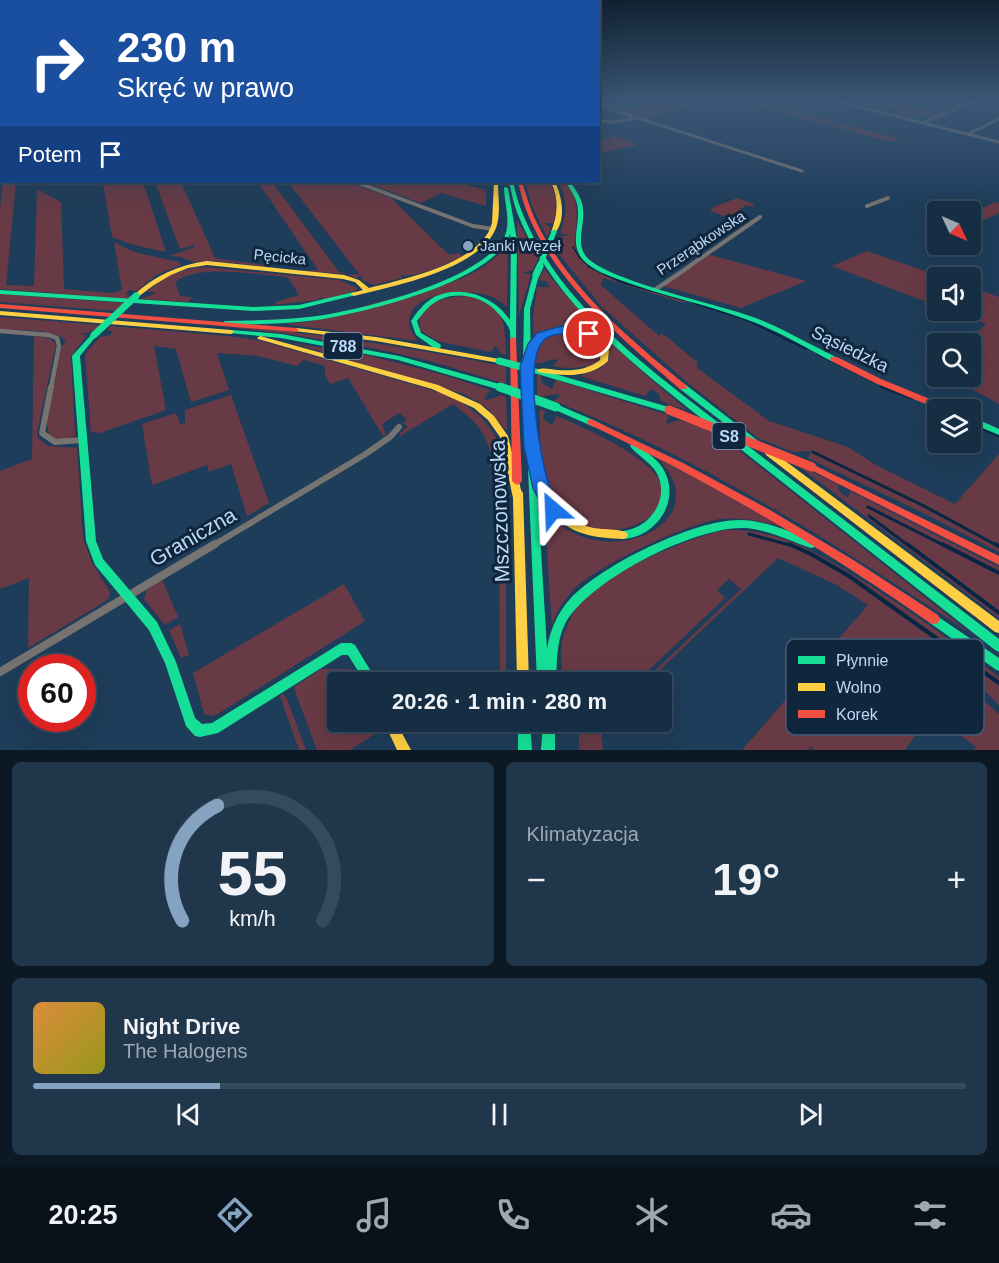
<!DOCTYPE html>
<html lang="pl">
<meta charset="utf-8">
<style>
:root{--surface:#162e44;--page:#1f364b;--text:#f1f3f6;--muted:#9ea8b2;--line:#354a5d;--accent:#85a2c0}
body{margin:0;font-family:Helvetica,sans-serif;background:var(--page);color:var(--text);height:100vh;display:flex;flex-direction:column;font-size:22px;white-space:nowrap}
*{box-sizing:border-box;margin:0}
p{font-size:20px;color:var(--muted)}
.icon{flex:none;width:33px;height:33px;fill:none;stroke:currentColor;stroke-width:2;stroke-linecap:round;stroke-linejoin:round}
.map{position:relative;height:750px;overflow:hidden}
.panel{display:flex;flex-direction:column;gap:12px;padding:12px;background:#0c1925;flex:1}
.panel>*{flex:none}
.banner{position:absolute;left:0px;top:0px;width:600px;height:183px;box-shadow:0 6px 24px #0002,0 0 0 2px var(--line);background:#1a4fa0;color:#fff;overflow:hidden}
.needle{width:39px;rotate:134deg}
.controls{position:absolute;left:927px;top:201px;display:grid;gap:12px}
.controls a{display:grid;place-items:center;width:54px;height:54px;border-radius:6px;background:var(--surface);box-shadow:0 6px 24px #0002,0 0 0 2px var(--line);font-size:30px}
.speed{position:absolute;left:18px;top:654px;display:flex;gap:12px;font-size:30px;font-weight:700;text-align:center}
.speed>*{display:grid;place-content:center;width:78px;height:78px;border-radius:50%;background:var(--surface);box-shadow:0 6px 24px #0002,0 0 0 2px var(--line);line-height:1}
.speed .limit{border:9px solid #d22;background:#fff;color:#111}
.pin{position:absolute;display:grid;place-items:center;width:51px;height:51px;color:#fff;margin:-26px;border:3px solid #fff;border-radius:50%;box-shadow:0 2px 6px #0007}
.me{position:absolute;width:66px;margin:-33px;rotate:334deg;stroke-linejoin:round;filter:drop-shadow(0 0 4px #0008)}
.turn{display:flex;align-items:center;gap:21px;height:126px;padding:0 18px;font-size:27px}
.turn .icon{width:78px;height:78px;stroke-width:2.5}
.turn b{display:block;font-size:42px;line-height:51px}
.then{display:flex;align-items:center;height:57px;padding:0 18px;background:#0003;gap:12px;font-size:22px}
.big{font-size:45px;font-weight:600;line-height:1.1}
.panel .card{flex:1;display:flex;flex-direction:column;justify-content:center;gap:9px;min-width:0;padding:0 21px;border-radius:9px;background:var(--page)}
.panel .dial{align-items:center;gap:0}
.dial svg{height:156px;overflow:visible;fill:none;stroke:var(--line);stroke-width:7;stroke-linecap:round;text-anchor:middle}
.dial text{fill:var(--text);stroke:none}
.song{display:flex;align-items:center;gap:18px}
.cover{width:72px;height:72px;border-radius:9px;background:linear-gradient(135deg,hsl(30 70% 55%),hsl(60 70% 35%))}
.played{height:6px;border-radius:3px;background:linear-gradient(90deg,var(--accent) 20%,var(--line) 20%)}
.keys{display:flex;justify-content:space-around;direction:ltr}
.heat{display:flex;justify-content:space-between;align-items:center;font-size:33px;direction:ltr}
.panel .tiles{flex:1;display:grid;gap:12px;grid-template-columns:1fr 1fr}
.card:last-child{grid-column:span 2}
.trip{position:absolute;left:327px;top:672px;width:345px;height:60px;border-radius:6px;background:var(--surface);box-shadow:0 6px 24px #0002,0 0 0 2px var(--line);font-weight:600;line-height:60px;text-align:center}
.tabs{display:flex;height:96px;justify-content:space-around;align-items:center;background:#09121b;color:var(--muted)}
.tabs .icon{width:42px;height:42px}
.tabs .selected{color:var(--accent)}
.tabs b{font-size:27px;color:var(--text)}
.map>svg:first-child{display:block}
</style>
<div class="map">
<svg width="999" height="750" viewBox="0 0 999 750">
<rect width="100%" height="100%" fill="#1e3d5a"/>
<!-- green -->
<g fill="#683a45">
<polygon points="654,102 683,102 692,105 644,119 621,111"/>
<polygon points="754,102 760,102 900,139 892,142 748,104"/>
<polygon points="867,102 894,102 941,114 932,118 915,114 905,118 890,114 899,110"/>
<polygon points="615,136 638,145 599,153 599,141"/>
<polygon points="3,182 16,182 6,285 34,286 37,189 61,202 64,289 111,293 122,290 114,242 134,252 179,262 181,265 156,275 137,291 129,290 126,294 131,297 129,299 0,289 0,208"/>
<polygon points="103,182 143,182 166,252 130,244 112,237"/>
<polygon points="155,182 181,182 215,258 270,266 269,267 216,261 193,262 181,257 169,256 195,247 194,245 180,249"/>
<polygon points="258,182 272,182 339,272 345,273 344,274 297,271 318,270"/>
<path d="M288,182H348L391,198L449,255L459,253L463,256C449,263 414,279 401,275L402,278L374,285L361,280L363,275L356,278L346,275L359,274Z"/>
<polygon points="364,182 454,182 486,190 486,206 441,193 421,203"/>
<path d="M525,182H550C557,195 558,208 553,223H545L551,228L547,237L532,206Z"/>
<path d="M558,182H566C580,201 577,216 575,239C570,277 660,290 686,300L684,303L603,278L601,285L659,336L662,333L697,362V368L769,421L848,447L876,465L955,504L999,454V552L921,512L808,458L811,451L793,452L758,438L688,383L602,307L553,247L557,237L569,235L560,233C567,214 568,200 558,182Z"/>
<polygon points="737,198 754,204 753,207 746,205 729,218 710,211 714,207"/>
<polygon points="995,202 999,203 999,213 973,225 983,230 971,227 971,214"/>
<polygon points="517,220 538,258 533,270 522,273 531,274 519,316"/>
<path d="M508,242L507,307C500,301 494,297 486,295C465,289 412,291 409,321C408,330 415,335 417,341L284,324L307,322C335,314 363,306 391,299C430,288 485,280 508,242Z"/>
<polygon points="867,251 942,277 938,278 937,306 832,266"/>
<polygon points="707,254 806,281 741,308 663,286"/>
<path d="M205,267L340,280L357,288L356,291L323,300L322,297L317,300L274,305L276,302L299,295L288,277C258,275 199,263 175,282L180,296L192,297L188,302L140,299L154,294L155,292H147C164,276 182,268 205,267Z"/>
<path d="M544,269C586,322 635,367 687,410L661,401L659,394L651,389L645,396L580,376L601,368L609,360L608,346C587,317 560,327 533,335V318L537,287H549L547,282L539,280Z"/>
<polygon points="971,287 999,297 999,404 961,383 973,374 971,372 970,344 966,343 986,324 951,311 970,310"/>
<polygon points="0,294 125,303 117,311 0,302"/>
<path d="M466,296C505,304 505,320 506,355L501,354L496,346L490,352L437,341L420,330L419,318C426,300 449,297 466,296Z"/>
<path d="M0,317L101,325L97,329L80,335H87L71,356L75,436C66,440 59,441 50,437L47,424L61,348L66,341C57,328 16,331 0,329Z"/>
<path d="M213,325C312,332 409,347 506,367V384L430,361L377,349L288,334Z"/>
<path d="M110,326L228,336L262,341L445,394C478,409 502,431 504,470L493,469L489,466L494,463C484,430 480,425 453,404L400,436V433L408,427L403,423L407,419L399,413L382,424L386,435L383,436L348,378L330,384L325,375V366L304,360L297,366L258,356L217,353L229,390L191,402L176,349L154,346L166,410L100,433L91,432L85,354L100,337L111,335L112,331L107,330Z"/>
<path d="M566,332L583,334L598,344C613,370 567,370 553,366L558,360C549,357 543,365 536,363C539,340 543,335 566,332Z"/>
<polygon points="34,336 49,338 56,344 37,433 38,438 48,446 77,448 83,539 92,563 110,592 109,598 101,604 28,648 29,578 0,589 0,471 32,459"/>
<polygon points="292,343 367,355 444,375 490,390 484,399 487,400 502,395 506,397 507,431 486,407 464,394"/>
<path d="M537,374L541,376L542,383L552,389L556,380L668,415L666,424L679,420L716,432L974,636C840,546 705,460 554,401L561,395C552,392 545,398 537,396Z"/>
<polygon points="231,395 269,503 247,516 231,464 209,472 207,465 152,485 142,424 176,413 180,424 185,423 185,410"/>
<path d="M539,409L545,411L543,419L552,425L557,416C585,428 637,451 655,474C692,522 584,559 552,499C538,474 541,437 539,409Z"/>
<path d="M659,460L723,493L779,526C759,521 741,517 720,519C688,523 600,565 576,587C565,598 556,611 552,626L544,509C599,579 721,524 659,460Z"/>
<polygon points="797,465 838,484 839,491 848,498 850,491 999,567 999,618"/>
<path d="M727,530C783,529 825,557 871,586C915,614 957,645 999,677V705L963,670L957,667L945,666L999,714V750H974L976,747L931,713L905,750H814L811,747L808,750H742L868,605L835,584L778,558L647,682H643L741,589L729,579L717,590L725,598L636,682H562C562,662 558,643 568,624C571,615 579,604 586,597C609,572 693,535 727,530Z"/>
<polygon points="502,539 506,539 506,682 500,682 499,552"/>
<polygon points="162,579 178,617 165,625 144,599 147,589"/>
<polygon points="344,584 365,621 221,712 213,716 204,714 193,673"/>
<polygon points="180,624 189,655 181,658 169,630"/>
<polygon points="321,669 350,669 356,682 338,682 338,722 373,722 378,732 350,750 317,750 296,694 294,687"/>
<polygon points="283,694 287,699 306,750 299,750 280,696"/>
<polygon points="587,722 606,722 601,726 603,750 579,750 579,728"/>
</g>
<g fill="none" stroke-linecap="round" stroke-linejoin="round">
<!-- stream-far3 -->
<polyline stroke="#062646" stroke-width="1.5" points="573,247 580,258 590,267"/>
<!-- stream-far2 -->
<g stroke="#062646" stroke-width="2">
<polyline points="588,266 621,282 684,300"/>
<polyline points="694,303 747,320 806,349"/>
<polyline points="817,354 876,383"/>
<polyline points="881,386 886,388"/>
</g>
<!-- stream-far1 -->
<g stroke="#062646" stroke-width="3">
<polyline points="882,387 912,398"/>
<polyline points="981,428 999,436"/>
<polyline points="813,452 924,506 998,546"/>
<polyline points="868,507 945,546"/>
<polyline points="869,516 909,546"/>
<polyline points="749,534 793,546"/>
</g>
<!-- stream -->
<g stroke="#062646" stroke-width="4">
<polyline points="789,544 811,554 849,576 999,683"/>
<polyline points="907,544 999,613"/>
<polyline points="942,544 999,573"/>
<polyline points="995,544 999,546"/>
</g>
<!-- street-far4 -->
<g stroke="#767370" stroke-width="3">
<polyline points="839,102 999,142"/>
<polyline points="598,105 802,171"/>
<polyline points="602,105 614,102"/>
<polyline points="598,121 616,122 635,118"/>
<polyline points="924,122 973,102"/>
<polyline points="968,134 999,119"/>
</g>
<!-- street-far3 -->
<g stroke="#767370" stroke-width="4">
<polyline points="356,182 473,226 493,229"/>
<polyline points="867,206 888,198"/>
<polyline points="688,267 760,217"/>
</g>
<!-- street-far2 -->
<g stroke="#767370" stroke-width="4.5">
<polyline points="656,289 690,266"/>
<polyline points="0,331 49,335 57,338 59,346 51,388"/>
</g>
<!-- street-far1 -->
<g stroke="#767370" stroke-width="6">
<polyline points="51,387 42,433 55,442 82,440"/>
<polyline points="212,546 364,455 390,437 399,427"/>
</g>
<!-- street -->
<polyline stroke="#767370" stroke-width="8" points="0,672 215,544"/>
<!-- fast -->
<g fill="#16e098" fill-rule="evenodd">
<path d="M509,182H513C516,194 519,206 524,217C561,305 647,367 720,424L721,426L720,428H714C640,370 556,307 519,217C514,206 512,194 509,182Z"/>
<path d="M566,182H570C576,190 583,200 583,210C585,225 576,241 585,255C601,279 716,304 747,315C769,322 789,333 810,344C819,349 830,353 838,359L834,361H831C803,346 775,329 745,319C705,304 663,296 623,281C609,276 592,270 583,260C570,245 579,227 578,211C578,200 571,191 566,182Z"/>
<path d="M504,187L508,188L517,240L516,339L515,340H511C510,337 510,334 510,331C508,324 500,315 494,309C475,292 444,290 426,310C423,313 420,317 417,321L421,333L440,344L441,346L440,348H434L416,335L411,321C417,312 424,303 434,297C461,284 494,296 510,320L511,240L510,234C494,282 363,313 317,320C287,324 256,324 225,325L222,323L225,321C256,320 287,320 317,316C365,309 473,282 502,241C513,225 504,204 504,187Z"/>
<polygon points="536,273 539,275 530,309 531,367 672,408 673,410 672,412 666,412 527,371 523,367 524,309 533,275"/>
<polygon points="0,290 253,307 299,305 354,292 357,294 356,295 299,309 253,311 0,294"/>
<polygon points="231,330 281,334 399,356 503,385 504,387 500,390 398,360 281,338 229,333 228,332"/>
<polygon points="94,333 97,335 80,356 96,541 103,559 157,622 176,662 195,718 202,724 212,723 341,643 351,643 355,645 375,678 377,682 365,682 348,655 342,655 218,733 200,737 195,736 186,726 165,663 149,630 95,565 86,541 72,356 92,334"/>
<polygon points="683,384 686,385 757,440 758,442 757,444 751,444 680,389 679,387"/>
<polygon points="556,404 600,423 601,425 600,427 594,427 553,409 552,407 553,405"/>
<polygon points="970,416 999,429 999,435 970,423"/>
<polygon points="732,435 735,436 999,639 999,652 995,650 729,440 728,438 729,436"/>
<path d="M634,443C640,445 644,450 649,454C654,458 659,462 662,467C678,491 667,521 642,534C635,537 627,540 620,538L618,535L620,532C627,530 635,529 642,524C660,512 668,488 654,469C647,460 637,455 630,446L631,444Z"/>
<path d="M532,465L535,466L536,468L547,649C550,631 557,613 570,599C602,565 693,520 739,520C765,520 791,532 815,541L816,544L815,547L811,548C790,541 769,530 746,528C697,525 588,580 565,624C556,642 557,664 556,682H537L528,468L529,466Z"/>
<polygon points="934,614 999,658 999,671 995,669 930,623 928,619 930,615"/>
<polygon points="518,722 530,722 532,750 518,750"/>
<polygon points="543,722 555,722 555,750 541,750"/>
</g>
<!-- slow -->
<g fill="#ffcf43" fill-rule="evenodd">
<path d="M494,182H498C498,196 501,214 496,228C479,270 393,286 354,296L351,294L352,293L363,290L355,282L343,279L207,265L188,268L171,275L154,285L138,297H134L133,296C153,276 179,265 207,261L344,275L359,280L369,288C404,279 482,263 492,223Z"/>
<path d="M551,182H555C562,196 567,221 554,234L551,232C558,214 559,199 551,182Z"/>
<polygon points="0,311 231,330 234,332 231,334 0,315"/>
<polygon points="296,328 376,337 499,359 503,361 499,363 376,341 294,331 293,330"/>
<path d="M565,328C582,329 596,335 609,348L608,361C589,379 562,376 538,372L537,370C543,367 549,369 557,370C573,371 587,370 600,360L601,348C582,330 564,328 541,340C525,379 531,460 552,497C558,508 567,516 578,522C593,532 610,527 626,532L628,535L626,538L623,539C599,538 576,536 558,519C522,487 514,379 536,338L553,330Z"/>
<polygon points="260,336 438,385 480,404 494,416 508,436 521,490 523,493 529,682 517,682 513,498 500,437 488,420 474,408 432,389 258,339 257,338"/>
<polygon points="769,450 772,451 999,621 999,633 995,632 766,455 765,453 766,451"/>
<polygon points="384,722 396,722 411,750 397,750"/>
</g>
<!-- jam -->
<g fill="#f24e42" fill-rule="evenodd">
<path d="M518,182H522C526,194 529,206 534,217C565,285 629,339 686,385L687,387L686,389H680C625,342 558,285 529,217C524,206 521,194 518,182Z"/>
<polygon points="0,304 296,328 299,330 296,332 0,308"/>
<polygon points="513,337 516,339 522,481 520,483 517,485 514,483 512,481 510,339"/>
<polygon points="831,357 837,357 881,379 952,408 953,410 940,410 875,383 831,361 830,359"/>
<path d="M591,419L683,463L770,510L855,561L938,615L940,619L938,623L934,624L930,623C875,585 819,548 761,515C705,482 647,452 588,424L587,422L588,420Z"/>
<polygon points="812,464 999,556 999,565 809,469 808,467 809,465"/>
</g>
<!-- fast-bridge-far2 -->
<polyline stroke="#16e098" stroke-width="5" points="539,267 554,232"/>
<!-- fast-bridge-far1 -->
<g stroke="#16e098" stroke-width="7">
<polyline points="536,275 540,266"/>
<polyline points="94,335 136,296"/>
<polyline points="499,361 530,369"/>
<polyline points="500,387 503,388"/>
</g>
<!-- fast-bridge -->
<polyline stroke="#16e098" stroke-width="9" points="500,387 556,407"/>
<!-- jam-bridge -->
<polyline stroke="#f24e42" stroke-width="9" points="669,410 812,467"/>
</g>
<!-- sky -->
<linearGradient id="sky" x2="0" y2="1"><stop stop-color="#102232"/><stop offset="0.49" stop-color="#3b5776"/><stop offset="1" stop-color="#3b5776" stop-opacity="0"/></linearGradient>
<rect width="999" height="207" fill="url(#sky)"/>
<!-- route -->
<path fill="#1a73e8" stroke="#114b97" stroke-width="1.5" d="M562,326L593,332L595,334L589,338C575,336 556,329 544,340C523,360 540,459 549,485C552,494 558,502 562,510L559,515L553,517L547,515L533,488L524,447L520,367L528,344L537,333Z"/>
<!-- markers -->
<circle fill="#85a2c0" stroke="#10263d" stroke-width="2" cx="468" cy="246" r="6"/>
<g text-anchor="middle" stroke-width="6" stroke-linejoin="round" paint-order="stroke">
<!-- far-street labels -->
<g font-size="15" fill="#bcd8f7" stroke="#10263d">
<text transform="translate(701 243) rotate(-34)" y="5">Przerąbkowska</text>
<text transform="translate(280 257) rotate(6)" y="5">Pęcicka</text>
</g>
<!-- far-poi labels -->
<g font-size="15" fill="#bcd8f7" stroke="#10263d" text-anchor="start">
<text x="480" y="251">Janki Węzeł</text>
</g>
<!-- shield labels -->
<g fill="#10263d" stroke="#88a3bf" stroke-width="1.5">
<rect x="323.5" y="333" width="39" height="26" rx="4.5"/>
<rect x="712.5" y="423" width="33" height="26" rx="4.5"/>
</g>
<g font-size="16" font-weight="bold" fill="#bcd8f7">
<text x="343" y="352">788</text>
<text x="729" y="442">S8</text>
</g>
<!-- street labels -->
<g font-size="18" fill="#bcd8f7" stroke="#10263d">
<text transform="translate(850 349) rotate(26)" y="6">Sąsiedzka</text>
</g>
<!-- near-street labels -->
<g font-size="21" fill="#bcd8f7" stroke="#10263d">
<text transform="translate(500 511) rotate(-92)" y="7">Mszczonowska</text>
<text transform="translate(193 537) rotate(-30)" y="7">Graniczna</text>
</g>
</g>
<!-- legend -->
<rect x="786" y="639" width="198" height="96" rx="9" fill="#10263d" stroke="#445b75" stroke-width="1.5"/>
<rect x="798" y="656" width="27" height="8" fill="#16e098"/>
<rect x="798" y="683" width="27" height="8" fill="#ffcf43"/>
<rect x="798" y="710" width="27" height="8" fill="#f24e42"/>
<g font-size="16" fill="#bcd8f7">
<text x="836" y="666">Płynnie</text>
<text x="836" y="693">Wolno</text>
<text x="836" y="720">Korek</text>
</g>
</svg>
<div class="controls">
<a><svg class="needle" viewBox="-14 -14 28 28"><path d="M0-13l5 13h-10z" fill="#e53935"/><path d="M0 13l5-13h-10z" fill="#9ea8b2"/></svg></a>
<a><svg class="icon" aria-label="sound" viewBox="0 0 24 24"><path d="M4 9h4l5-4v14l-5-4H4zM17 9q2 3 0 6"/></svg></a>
<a><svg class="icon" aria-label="search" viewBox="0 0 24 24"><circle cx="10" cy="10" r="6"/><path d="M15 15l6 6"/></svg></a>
<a><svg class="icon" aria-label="layers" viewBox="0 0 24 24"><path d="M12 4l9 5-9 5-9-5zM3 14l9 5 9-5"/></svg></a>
</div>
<div class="speed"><div class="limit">60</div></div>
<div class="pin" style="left:589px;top:334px;background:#d93025"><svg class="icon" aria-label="arrive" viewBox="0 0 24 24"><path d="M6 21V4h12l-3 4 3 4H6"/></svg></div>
<svg class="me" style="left:553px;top:510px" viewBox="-20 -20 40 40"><path d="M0-17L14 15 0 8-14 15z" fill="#1a73e8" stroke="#fff" stroke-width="4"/></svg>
<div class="trip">20:26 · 1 min · 280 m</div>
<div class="banner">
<div class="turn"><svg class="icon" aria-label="right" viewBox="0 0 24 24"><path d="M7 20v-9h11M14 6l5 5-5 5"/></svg><div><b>230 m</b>Skręć w prawo</div></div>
<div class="then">Potem<svg class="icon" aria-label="arrive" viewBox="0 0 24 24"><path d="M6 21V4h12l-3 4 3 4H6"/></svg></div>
</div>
</div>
<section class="panel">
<div class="tiles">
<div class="card dial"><svg viewBox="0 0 100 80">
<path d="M14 69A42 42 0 1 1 86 69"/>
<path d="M14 69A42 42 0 0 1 32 10" stroke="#85a2c0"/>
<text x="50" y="56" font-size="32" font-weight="700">55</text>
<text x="50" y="72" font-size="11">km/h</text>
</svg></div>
<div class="card"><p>Klimatyzacja</p>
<div class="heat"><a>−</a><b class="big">19°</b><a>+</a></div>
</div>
<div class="card">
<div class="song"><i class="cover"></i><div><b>Night Drive</b><p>The Halogens</p></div></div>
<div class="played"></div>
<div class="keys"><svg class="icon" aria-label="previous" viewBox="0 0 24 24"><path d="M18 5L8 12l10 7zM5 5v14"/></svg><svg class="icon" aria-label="pause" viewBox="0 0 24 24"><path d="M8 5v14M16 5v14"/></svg><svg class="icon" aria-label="next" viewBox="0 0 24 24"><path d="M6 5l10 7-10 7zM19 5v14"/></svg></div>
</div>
</div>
</section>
<nav class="tabs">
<b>20:25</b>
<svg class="icon selected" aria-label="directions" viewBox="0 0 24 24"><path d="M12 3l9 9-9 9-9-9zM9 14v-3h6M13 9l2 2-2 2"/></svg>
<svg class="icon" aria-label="music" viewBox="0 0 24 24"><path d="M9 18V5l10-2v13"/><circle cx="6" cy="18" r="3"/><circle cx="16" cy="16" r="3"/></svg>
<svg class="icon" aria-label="phone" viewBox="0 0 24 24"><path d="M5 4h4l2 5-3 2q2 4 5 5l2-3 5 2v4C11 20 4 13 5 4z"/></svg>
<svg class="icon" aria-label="climate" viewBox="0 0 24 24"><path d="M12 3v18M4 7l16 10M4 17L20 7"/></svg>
<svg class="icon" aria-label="car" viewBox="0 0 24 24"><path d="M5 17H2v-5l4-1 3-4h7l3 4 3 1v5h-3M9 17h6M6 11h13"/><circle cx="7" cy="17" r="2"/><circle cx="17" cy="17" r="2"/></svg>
<svg class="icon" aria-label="filters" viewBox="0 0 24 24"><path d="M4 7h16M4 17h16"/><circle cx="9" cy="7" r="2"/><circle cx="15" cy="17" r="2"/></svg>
</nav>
